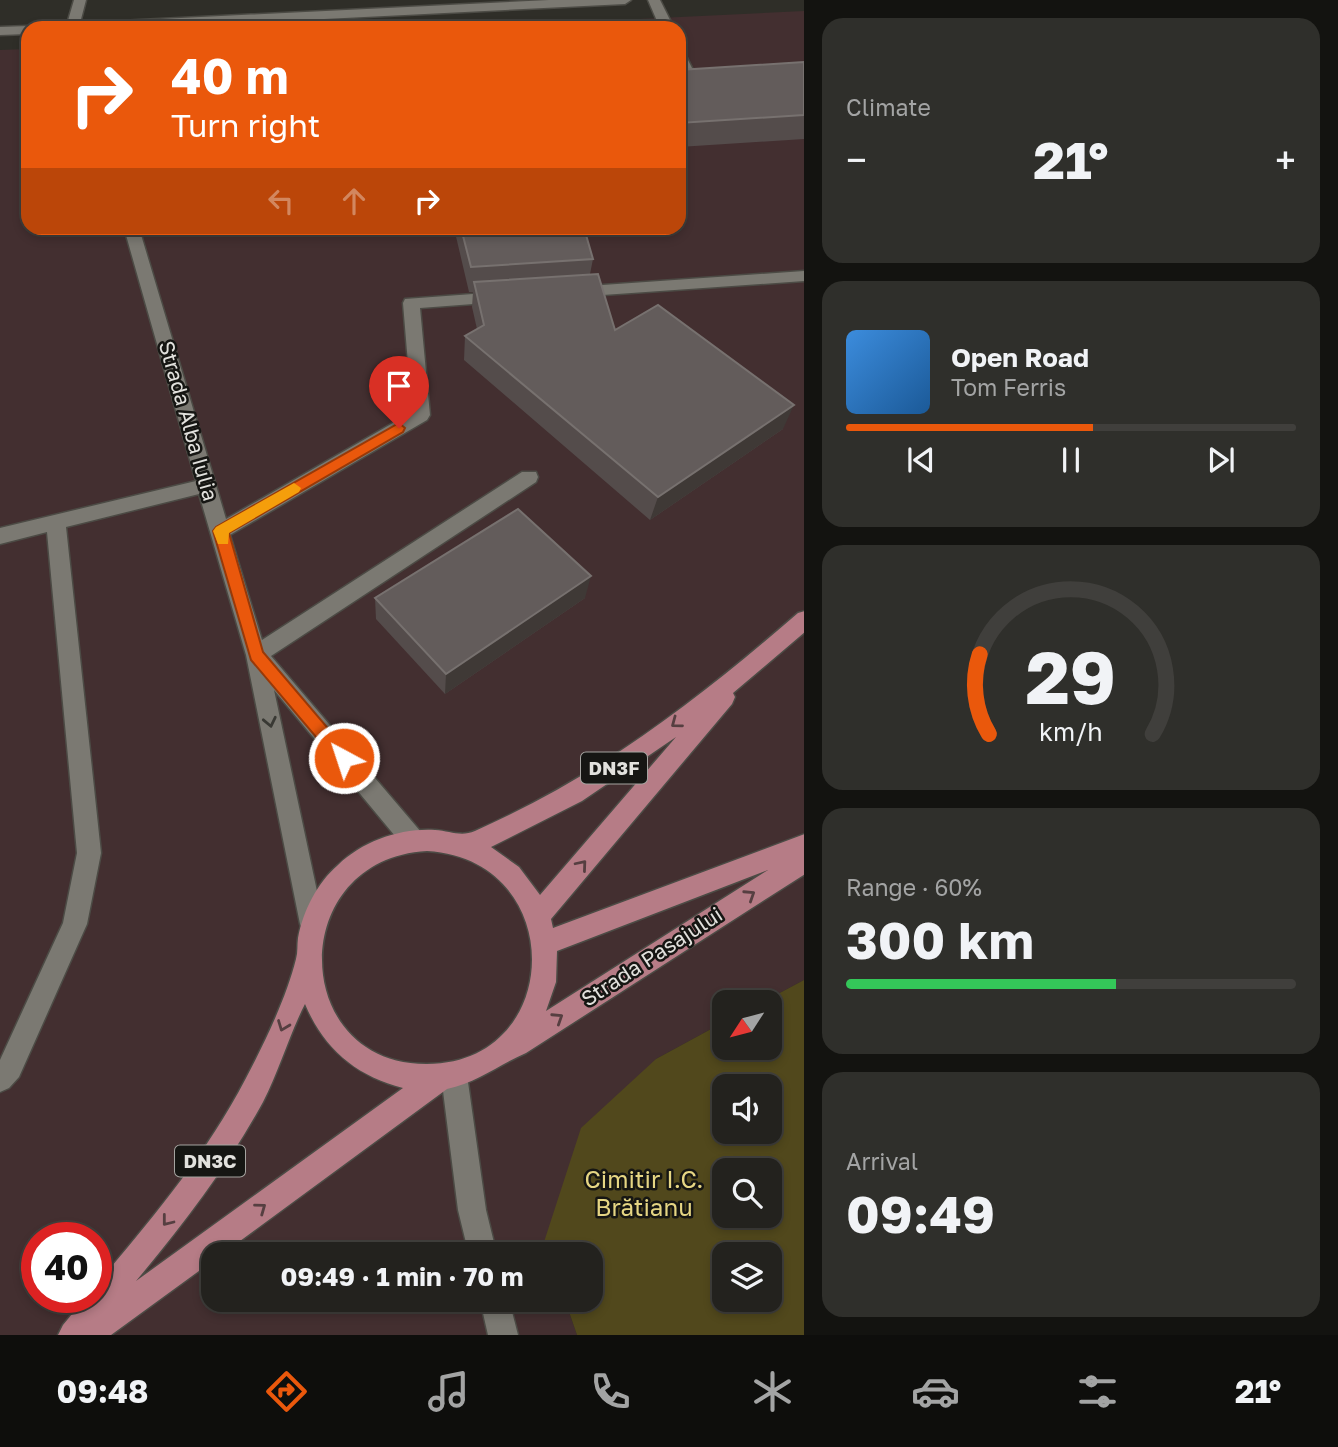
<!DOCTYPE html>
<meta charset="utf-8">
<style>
:root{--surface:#23221e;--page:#2f2f2b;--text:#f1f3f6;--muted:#a3a4a4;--line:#403f3c;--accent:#ea580c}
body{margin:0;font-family:"Golos Text",sans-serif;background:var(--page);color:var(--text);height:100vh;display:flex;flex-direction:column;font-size:26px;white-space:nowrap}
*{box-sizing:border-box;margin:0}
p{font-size:23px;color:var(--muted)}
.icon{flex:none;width:38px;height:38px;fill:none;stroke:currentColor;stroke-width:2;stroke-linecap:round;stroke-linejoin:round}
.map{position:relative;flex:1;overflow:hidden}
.details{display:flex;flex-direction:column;gap:18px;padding:18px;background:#131310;width:534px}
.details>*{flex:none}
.hud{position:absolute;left:21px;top:21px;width:665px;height:214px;border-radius:21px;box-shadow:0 4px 10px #0003,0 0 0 2px var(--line);background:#ea580c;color:#fff;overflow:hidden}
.needle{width:46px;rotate:234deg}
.tools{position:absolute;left:712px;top:990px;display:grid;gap:14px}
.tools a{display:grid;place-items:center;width:70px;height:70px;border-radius:14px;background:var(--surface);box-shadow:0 4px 10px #0003,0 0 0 2px var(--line);font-size:35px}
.speed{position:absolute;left:21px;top:1222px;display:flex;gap:14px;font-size:35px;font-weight:700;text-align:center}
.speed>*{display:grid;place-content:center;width:91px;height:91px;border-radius:50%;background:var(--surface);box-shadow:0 4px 10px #0003,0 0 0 2px var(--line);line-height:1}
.speed .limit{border:10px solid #d22;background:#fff;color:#111}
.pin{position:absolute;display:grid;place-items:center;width:60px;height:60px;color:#fff;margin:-72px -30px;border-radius:50% 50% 50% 0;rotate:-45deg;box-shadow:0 0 7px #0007}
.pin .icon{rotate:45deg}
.me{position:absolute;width:77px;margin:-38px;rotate:320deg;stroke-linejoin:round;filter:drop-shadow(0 0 5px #0008)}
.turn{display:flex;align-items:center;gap:24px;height:147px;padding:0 35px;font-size:32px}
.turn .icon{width:91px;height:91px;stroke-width:2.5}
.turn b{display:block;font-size:49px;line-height:60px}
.lanes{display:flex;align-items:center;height:66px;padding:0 35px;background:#0003;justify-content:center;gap:35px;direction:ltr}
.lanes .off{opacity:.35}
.big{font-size:52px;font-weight:700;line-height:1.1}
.details .card{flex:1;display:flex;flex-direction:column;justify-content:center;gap:10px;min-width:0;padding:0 24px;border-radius:21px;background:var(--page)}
.details .dial{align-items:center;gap:0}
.dial svg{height:182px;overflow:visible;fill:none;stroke:var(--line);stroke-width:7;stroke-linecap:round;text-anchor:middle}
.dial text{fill:var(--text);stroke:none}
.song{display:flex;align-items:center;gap:21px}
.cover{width:84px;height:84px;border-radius:10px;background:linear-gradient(135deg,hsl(210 70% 55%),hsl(210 70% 35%))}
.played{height:7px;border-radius:4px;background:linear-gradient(90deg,var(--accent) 55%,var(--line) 55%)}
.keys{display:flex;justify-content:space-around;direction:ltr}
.heat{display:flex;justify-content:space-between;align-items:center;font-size:38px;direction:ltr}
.charge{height:10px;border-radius:5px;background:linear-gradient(90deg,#34c759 60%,var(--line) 0)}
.trip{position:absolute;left:201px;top:1242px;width:402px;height:70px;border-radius:21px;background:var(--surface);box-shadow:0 4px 10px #0003,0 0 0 2px var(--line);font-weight:700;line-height:70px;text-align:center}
.menu{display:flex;height:112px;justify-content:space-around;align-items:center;background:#0e0e0c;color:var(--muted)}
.menu .icon{width:49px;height:49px}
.menu .current{color:var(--accent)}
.menu b{font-size:32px;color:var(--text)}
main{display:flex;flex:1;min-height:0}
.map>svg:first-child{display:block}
</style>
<main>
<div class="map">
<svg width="805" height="1335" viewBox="0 0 805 1335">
<rect width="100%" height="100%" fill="#2f2e28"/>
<!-- industrial -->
<path fill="#432f30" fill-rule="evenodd" d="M804,11V980L761,1003H724V1022L656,1059L544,1242L548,1255H214V1300H565L577,1335H0V50L28,49V228H679V28H451ZM37,1237H96V1297H37Z"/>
<!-- green -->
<path fill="#51481c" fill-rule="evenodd" d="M804,980V1335H577L565,1300H592V1255H548L544,1242L581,1128L656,1059L724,1022V1048H770V1003H761ZM724,1087H770V1132H724ZM724,1171H770V1216H724ZM724,1255H770V1300H724Z"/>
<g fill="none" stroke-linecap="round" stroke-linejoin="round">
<defs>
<g id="minor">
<polygon points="74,0 86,0 80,23 549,0 631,0 625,4 146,28 61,28 67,24"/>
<polygon points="648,0 660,0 674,28 660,28"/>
<polygon points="28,26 33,28 28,28 28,34 0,35 0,27"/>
<polygon points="679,51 684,52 693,70 691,73 686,74 679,70"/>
<polygon points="124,228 139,228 226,519 412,412 403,303 405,299 500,292 508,297 500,302 420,308 430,415 427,420 230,535 262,640 522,472 536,472 538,477 536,482 271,656 421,832 425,840 421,848 413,851 405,848 274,690 324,924 321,932 312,936 303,932 300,924 246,655 199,494 66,527 101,853 87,924 19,1077 9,1088 0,1092 0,1060 63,923 77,853 47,532 0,544 0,528 196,481"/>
<polygon points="805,271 805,281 574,297 566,292 574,287"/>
<polygon points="454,1062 463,1066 467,1075 486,1210 497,1255 469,1255 458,1210 441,1075 445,1066"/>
<polygon points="480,1300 509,1300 518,1335 488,1335"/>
</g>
<path id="major" d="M805,611V632L733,693L735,697L732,704L551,919L553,928L805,834V874L526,1053C500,1064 477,1083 447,1089L221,1255H214V1260L111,1335H58L63,1325L86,1297H96V1285C150,1221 206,1155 245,1080C264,1044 286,999 296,959C298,952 297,945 298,938C303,911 317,883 338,865C363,841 400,828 435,830C450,831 461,837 475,831C599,776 696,701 798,613ZM676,737L540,895L519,867L491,847L582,801ZM427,851C569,859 565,1064 427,1064C289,1065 285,859 427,851ZM768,870L546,1011L556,982L557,951ZM305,1004C324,1049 356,1076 403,1088L136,1281C183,1225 228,1166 263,1102C279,1071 290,1033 305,1004Z"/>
</defs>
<!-- minor casing -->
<use href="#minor" stroke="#4c4b45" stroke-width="3"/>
<!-- major casing -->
<use href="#major" stroke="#4c4b45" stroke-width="3"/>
<!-- minor -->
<use href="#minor" fill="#7b7972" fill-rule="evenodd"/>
<!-- major -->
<use href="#major" fill="#b67c86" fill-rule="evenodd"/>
</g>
<!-- wall -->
<g fill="#544c4b">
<polygon points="804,62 804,139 679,147 679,70"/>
<polygon points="454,228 584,228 593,259 590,274 615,330 783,429 650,520 464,360 465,336 477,329 472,307 473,292 469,292"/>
<polygon points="375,598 585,598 445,694 376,619"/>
</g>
<!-- shaded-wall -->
<g fill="#3f3936">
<polygon points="794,405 783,429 650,520 658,497"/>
<polygon points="591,576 585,598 445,694 446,674"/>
</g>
<!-- building -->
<g fill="#635c5b" stroke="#77716f" stroke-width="2">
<polygon points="804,62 804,115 679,123 679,70"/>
<polygon points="461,228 584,228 593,259 471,267"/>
<polygon points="598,274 615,330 658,305 794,405 658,497 465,336 484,325 474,282"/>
<polygon points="518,509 591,576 446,674 375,598"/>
</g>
<!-- one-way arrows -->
<defs><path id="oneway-chevron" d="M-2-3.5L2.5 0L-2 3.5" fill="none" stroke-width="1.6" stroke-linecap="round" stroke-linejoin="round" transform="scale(1.75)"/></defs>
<use stroke="#393934" href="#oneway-chevron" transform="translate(270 722) rotate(78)"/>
<g stroke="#563f41">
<use href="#oneway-chevron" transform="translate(676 723) rotate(143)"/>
<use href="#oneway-chevron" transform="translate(582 865) rotate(-50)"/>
<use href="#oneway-chevron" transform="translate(750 895) rotate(-33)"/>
<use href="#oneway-chevron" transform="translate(558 1018) rotate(-33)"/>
<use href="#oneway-chevron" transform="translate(283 1026) rotate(111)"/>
<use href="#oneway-chevron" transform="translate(261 1208) rotate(-36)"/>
<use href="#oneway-chevron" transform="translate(167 1221) rotate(128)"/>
</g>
<!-- route -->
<polygon fill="#ea580c" stroke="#983908" stroke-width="2" points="399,423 405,428 403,432 229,533 263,652 349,753 352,758 349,763 344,766 338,763 251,660 213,531 216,527"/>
<!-- slow -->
<polygon fill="#f59e0b" points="294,483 301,488 299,492 229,533 228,544 218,544 213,531 216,527"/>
<g text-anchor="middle" stroke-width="5" stroke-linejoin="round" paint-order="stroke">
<!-- shield labels -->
<g fill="#161613" stroke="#a5a4a0" stroke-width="2">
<rect x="581" y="752.5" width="66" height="31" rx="5"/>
<rect x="175" y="1145.5" width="70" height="31" rx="5"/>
</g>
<g font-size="19" font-weight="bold" fill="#e2e1dd">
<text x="614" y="775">DN3F</text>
<text x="210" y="1168">DN3C</text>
</g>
<!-- street labels -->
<g font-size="21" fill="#e2e1dd" stroke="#161613">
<text transform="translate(188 421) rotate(74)" y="7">Strada Alba Iulia</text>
<text transform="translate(652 957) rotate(-33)" y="7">Strada Pasajului</text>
</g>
<!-- near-park labels -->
<g font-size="24" fill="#e6d683" stroke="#161613">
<text x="644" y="1188">Cimitir I.C.<tspan x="644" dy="28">Brătianu</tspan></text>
</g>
</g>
</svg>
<div class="tools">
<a><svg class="needle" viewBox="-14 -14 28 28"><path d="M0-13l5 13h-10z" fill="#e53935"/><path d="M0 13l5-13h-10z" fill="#a3a4a4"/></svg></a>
<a><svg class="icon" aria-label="sound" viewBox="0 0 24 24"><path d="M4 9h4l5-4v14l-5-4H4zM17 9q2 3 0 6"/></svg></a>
<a><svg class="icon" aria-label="search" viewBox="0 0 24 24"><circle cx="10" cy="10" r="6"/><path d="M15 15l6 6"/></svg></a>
<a><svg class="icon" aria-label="layers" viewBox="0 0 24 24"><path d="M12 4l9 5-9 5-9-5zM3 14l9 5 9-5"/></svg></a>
</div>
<div class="speed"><div class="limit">40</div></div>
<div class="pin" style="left:399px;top:428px;background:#d93025"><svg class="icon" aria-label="arrive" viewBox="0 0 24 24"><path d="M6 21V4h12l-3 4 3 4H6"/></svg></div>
<svg class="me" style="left:344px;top:758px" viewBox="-20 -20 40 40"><circle r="17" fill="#ea580c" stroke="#fff" stroke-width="3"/><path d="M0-11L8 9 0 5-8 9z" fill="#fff"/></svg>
<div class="trip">09:49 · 1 min · 70 m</div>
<div class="hud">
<div class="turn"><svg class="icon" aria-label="right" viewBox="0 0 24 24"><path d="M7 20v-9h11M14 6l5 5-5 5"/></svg><div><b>40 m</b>Turn right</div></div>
<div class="lanes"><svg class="icon off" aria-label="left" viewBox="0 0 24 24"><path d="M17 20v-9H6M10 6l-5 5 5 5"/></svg><svg class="icon off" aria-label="ahead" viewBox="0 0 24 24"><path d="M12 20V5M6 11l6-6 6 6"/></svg><svg class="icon" aria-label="right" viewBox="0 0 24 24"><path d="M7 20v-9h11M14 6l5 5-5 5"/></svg></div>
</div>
</div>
<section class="details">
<div class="card"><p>Climate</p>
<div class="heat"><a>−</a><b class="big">21°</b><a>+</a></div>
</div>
<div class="card">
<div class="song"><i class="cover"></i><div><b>Open Road</b><p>Tom Ferris</p></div></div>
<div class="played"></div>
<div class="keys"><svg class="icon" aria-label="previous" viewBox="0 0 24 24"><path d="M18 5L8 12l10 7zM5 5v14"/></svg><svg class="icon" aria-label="pause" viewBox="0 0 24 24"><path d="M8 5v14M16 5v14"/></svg><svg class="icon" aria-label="next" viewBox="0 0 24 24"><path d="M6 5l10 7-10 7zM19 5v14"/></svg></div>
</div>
<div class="card dial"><svg viewBox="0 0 100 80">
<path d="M14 69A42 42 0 1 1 86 69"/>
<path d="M14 69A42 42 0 0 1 10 34" stroke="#ea580c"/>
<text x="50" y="56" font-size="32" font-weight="700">29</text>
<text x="50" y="72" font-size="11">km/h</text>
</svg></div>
<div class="card"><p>Range · 60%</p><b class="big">300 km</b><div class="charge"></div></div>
<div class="card"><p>Arrival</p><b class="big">09:49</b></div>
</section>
</main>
<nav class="menu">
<b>09:48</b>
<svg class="icon current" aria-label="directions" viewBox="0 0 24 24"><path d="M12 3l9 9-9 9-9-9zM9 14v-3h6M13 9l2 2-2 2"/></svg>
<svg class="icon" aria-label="music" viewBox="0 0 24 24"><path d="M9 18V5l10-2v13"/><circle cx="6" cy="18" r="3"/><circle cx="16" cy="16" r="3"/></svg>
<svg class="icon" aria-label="phone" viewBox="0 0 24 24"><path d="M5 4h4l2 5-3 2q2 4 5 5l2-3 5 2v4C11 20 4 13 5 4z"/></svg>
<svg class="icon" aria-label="climate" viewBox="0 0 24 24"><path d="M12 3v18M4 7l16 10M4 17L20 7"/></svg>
<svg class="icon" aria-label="car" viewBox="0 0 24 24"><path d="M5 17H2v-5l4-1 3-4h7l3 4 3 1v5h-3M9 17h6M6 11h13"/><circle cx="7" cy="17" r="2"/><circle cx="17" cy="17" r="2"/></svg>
<svg class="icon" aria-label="filters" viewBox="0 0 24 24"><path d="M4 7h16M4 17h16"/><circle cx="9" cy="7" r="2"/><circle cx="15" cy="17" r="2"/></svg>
<b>21°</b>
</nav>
